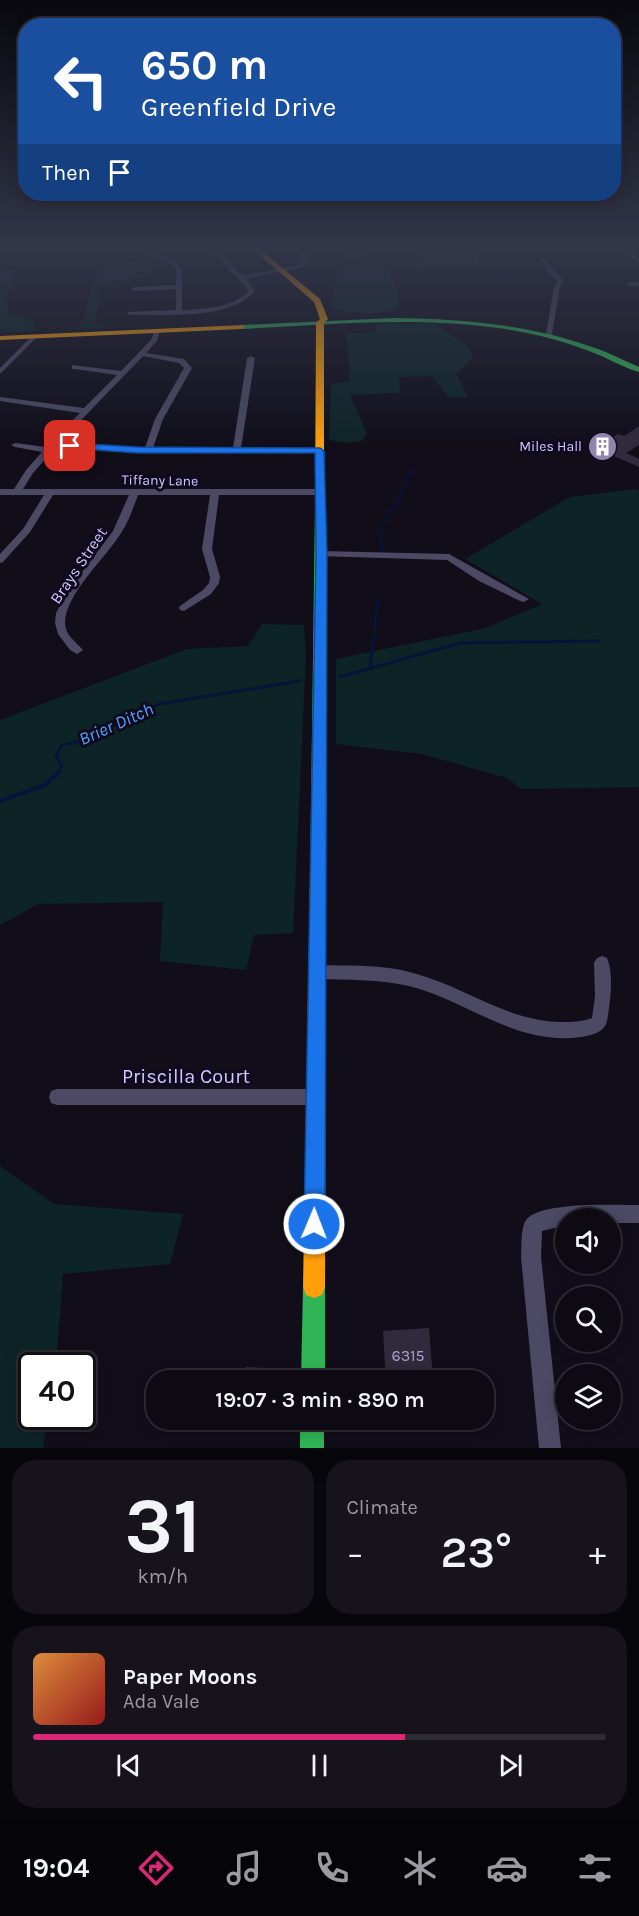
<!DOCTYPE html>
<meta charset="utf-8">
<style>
:root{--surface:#0d0a14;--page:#16131d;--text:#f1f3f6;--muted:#9a9aa0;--line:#2d2b34;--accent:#db2777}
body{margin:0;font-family:Karla,sans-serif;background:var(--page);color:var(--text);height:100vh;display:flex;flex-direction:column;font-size:22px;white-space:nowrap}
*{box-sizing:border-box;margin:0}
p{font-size:20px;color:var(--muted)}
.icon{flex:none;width:33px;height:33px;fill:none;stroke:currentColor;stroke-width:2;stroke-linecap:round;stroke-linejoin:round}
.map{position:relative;height:1448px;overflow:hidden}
.sheet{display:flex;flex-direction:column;gap:12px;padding:12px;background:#07060b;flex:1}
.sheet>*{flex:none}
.banner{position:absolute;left:18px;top:18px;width:603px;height:183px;border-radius:24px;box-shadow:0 3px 15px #0003,0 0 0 2px var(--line);background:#1a4fa0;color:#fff;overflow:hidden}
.tools{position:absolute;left:555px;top:1208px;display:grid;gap:12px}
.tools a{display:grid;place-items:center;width:66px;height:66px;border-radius:50%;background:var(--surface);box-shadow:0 3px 15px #0003,0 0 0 2px var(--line);font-size:30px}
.speed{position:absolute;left:18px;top:1352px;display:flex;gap:12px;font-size:30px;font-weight:700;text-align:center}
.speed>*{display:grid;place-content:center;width:78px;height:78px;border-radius:50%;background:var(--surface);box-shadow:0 3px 15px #0003,0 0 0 2px var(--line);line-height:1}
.speed .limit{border:3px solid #111;border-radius:9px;background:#fff;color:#111}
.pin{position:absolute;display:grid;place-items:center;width:51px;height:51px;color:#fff;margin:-26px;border-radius:12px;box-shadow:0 3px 9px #0006}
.me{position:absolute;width:66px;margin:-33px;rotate:1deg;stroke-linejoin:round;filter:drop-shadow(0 0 4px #0008)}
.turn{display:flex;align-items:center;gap:21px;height:126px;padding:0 24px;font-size:27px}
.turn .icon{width:78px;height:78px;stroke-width:2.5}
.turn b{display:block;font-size:42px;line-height:51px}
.then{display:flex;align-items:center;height:57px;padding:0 24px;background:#0003;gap:12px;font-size:22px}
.big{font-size:45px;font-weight:600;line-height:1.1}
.sheet .widget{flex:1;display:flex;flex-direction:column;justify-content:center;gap:9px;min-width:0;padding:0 21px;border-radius:24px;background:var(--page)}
.sheet .dial{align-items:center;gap:0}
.dial b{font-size:78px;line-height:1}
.song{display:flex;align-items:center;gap:18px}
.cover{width:72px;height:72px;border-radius:9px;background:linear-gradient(135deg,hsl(30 70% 55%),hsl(0 70% 35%))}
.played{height:6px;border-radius:3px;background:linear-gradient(90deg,var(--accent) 65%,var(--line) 65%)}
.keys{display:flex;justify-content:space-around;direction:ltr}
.heat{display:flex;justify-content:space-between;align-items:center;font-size:33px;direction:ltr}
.sheet .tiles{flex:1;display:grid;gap:12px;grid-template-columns:1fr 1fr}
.widget:last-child{grid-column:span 2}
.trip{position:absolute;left:146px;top:1370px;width:348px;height:60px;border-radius:24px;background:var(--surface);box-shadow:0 3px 15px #0003,0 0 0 2px var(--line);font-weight:600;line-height:60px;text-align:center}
.tabs{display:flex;height:96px;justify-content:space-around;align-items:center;background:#050408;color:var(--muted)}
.tabs .icon{width:42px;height:42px}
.tabs .selected{color:var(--accent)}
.tabs b{font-size:27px;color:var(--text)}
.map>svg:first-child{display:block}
</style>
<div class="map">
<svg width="639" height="1448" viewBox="0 0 639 1448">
<rect width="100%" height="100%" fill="#110e1a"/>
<!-- green -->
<g fill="#0d2427">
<path d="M344,245H365L363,264H388C390,281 404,292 395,311L370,314L335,310L332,295Z"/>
<path d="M121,258L151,269L150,273L146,276L102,285L97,292L101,300L94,323L111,328L77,329C89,313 85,308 91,290C93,285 101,271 104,265L97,262Z"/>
<polygon points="0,267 15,271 5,305 9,305 7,313 35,322 34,327 40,331 0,333"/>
<polygon points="375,324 435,324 464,343 471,352 472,359 456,374 468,397 449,398 432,376 399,377 400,393 350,395 367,434 361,441 346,443 329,440 331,384 350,381 346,333 376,332"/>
<polygon points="635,489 639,491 639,787 521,789 507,778 422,754 336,744 336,659 486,628 542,604 465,559 570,497"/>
<polygon points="262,624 304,625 306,656 293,933 254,935 246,970 160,961 163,902 38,904 0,925 0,720 187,649 248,646"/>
<polygon points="0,1166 54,1204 183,1214 170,1264 63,1274 56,1365 32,1365 32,1416 48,1416 43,1448 0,1448"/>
</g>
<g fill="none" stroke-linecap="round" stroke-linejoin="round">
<!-- stream-far2 -->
<polyline stroke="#05143a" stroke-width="2" points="382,548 381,528 399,499 412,467"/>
<!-- stream-far1 -->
<g stroke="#05143a" stroke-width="3">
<polyline points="382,546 382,552"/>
<polyline points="370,668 378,601"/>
<polyline points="339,677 461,643 599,641"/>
<polyline points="59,772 62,766 56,756 62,745 88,740 100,729 116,725 159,704 300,681"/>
</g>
<!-- stream -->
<polyline stroke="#05143a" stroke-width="4" points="0,801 45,785 60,771"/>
</g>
<!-- building -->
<g fill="#2f2b3d">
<polygon points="417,245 476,245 480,266 415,268 415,263 418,259"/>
<polygon points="639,426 639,445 626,453 639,459 639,467 595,448 618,434 624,436"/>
<polygon points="429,1328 433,1380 386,1380 383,1331"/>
<polygon points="246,1367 265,1368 265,1380 245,1380"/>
</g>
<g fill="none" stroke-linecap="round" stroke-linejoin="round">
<!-- street -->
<g fill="#4b4963" fill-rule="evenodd">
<path d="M135,245H141L149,250L185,245L155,253L172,260L182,268V310C205,309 231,308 248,292L246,287L215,255L200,245C217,245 231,265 243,276L299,265L303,258L288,245H294L309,258L303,267L246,279L252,286L254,292C229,320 166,314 130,315L128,314V312L176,310V289L134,291L131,289L134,287L176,285V268C164,258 147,256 135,245Z"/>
<polygon points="632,245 637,246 635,255 639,259 639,265 629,255"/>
<polygon points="543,258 564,281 560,287 552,334 549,336 546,334 554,287 558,281 548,272 540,260"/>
<polygon points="629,282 639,282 639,286 627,285"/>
<path d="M155,330L160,331L157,341L146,353L184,359L192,368L163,419L153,448H233L247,358L251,356L255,358L241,448H320L323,449V453H138L82,449L57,446L33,473L23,489H319L323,492L319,495H219L212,549L220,577L219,583L211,594L184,611L180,610L179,608L180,606L203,590L209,583L210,577L202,549L210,495H138C133,508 129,521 121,533C106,558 65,594 65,623C65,635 76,642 83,650L77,654L70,650L58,634L55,623L56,613L70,588L113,531L129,495H53L30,532L3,562L0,563V554L23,529L44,495H0V489H14L26,470L42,452L15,447L11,445L15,443L46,447L80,413L0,401V397L84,408L117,375L75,369H72V365L121,371L151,340ZM143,356L179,363L184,368L155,419L145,448L82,445L61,441Z"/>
<polygon points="33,335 38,336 0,374 0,368"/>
<polygon points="321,551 449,554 529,599 524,602 520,601 479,581 447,560 318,556 316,554"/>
<path d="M602,956L607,958C613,972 611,993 609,1008C608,1013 608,1021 605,1026C601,1033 589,1036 581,1037C518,1046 470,1003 413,987C382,979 349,980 317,979L312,977L309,972L312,967L317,965C349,966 382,964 413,973C464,986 506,1021 560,1022C571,1022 582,1022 592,1018L595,996L594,963L597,958Z"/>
<polygon points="57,1089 315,1089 321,1091 323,1097 321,1103 315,1105 57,1105 51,1103 49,1097 51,1091"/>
<path d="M639,1205V1223H610V1218H566V1225L542,1231L541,1257L561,1448H539L521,1257C522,1247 520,1229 526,1220C540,1201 616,1205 639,1205Z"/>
</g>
<!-- fast -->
<g fill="#30b455" fill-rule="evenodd">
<path d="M394,318C462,319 528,324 592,347C608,352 623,360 639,367V372C622,367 606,357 589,351C574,345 557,340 541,336C443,313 340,324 241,329L237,327L241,325Z"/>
<polygon points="320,503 325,506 326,880 324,885 318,887 312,885 310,880 315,506"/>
<polygon points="314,1276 322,1279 325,1287 325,1380 301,1380 303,1287 306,1279"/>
<rect x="300" y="1419" width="24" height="29"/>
</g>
<!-- slow -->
<g fill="#ff9f0a" fill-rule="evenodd">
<polygon points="248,245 255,245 320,299 328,319 324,323 324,508 316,508 315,506 316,323 320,319 314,302"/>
<polygon points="244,325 244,329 241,329 0,340 0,336"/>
<polygon points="318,873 324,875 326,880 325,1287 322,1295 314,1298 306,1295 303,1287 310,880 312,875"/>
</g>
</g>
<!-- sky -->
<linearGradient id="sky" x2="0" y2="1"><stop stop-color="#09080e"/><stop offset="0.55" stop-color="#323649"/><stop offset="1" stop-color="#323649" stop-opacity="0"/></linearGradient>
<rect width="639" height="447" fill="url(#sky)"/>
<!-- route -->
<polygon fill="#1a73e8" stroke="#114b97" stroke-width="1.5" points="70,443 138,447 320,448 324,451 327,554 325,1224 322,1232 314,1235 307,1232 304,1224 316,554 315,453 138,453 67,448 65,446"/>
<!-- icons -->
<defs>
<symbol id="building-disc" viewBox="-11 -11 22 22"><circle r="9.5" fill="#8e86af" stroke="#0f0a1e"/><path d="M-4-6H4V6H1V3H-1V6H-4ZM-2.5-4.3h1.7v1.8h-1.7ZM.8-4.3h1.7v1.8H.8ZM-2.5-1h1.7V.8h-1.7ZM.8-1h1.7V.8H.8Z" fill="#fff"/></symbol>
</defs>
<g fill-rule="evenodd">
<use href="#building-disc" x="586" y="430" width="33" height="33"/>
</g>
<g text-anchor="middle" stroke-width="6" stroke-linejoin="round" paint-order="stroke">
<!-- far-poi labels -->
<g font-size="14" fill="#d1c7ff" stroke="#0f0a1e" text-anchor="end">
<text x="582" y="451">Miles Hall</text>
</g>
<!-- far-street labels -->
<g font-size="14" fill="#d1c7ff" stroke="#0f0a1e">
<text transform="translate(160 480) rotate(1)" y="5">Tiffany Lane</text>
</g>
<!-- street labels -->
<g font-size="16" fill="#d1c7ff" stroke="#0f0a1e">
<text transform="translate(78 565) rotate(-56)" y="6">Brays Street</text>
</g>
<!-- near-number labels -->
<g font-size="16" fill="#a8a0ce">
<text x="408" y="1361">6315</text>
</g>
<!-- water labels -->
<g font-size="18" font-style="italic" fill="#55a5ff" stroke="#0f0a1e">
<text transform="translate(116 724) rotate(-24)" y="6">Brier Ditch</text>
</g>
<!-- near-street labels -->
<g font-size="20" fill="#d1c7ff" stroke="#0f0a1e">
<text x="186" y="1083">Priscilla Court</text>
</g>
</g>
</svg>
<div class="tools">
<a><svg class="icon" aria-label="sound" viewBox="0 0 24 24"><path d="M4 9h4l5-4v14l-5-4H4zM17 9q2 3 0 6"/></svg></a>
<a><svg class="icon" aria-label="search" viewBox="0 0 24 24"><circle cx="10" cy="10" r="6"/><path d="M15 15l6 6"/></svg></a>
<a><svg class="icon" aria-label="layers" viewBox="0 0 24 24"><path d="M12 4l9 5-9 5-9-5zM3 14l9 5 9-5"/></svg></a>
</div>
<div class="speed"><div class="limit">40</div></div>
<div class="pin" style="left:70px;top:446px;background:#d93025"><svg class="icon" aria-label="arrive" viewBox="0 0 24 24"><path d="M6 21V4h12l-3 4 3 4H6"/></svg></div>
<svg class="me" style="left:314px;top:1224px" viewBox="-20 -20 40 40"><circle r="17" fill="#1a73e8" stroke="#fff" stroke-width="3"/><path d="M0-11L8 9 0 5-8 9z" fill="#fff"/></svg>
<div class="trip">19:07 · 3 min · 890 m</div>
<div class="banner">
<div class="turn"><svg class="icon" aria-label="left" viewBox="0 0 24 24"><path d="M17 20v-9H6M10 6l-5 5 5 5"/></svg><div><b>650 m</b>Greenfield Drive</div></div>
<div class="then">Then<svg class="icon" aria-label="arrive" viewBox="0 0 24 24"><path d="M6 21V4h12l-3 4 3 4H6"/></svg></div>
</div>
</div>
<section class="sheet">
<div class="tiles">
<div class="widget dial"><b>31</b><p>km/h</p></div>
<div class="widget"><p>Climate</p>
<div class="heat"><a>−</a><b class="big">23°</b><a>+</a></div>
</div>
<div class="widget">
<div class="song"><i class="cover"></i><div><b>Paper Moons</b><p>Ada Vale</p></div></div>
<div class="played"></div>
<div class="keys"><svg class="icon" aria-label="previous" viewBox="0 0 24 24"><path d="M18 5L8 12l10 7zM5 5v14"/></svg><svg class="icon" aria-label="pause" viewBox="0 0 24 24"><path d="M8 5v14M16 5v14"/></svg><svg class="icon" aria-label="next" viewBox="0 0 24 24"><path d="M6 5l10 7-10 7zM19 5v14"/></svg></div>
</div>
</div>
</section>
<nav class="tabs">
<b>19:04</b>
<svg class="icon selected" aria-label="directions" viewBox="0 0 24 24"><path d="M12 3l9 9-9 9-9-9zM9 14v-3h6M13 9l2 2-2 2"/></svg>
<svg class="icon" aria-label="music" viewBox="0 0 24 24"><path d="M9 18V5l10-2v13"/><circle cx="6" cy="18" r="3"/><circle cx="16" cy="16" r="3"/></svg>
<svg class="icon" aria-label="phone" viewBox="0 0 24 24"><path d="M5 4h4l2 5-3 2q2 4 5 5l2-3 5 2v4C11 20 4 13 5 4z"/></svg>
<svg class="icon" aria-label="climate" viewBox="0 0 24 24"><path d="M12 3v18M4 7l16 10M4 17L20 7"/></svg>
<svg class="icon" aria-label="car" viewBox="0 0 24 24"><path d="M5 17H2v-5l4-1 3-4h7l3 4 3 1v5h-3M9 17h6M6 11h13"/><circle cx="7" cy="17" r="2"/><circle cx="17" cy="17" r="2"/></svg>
<svg class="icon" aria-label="filters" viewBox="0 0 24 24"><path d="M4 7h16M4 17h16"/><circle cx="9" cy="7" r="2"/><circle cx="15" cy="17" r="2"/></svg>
</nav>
